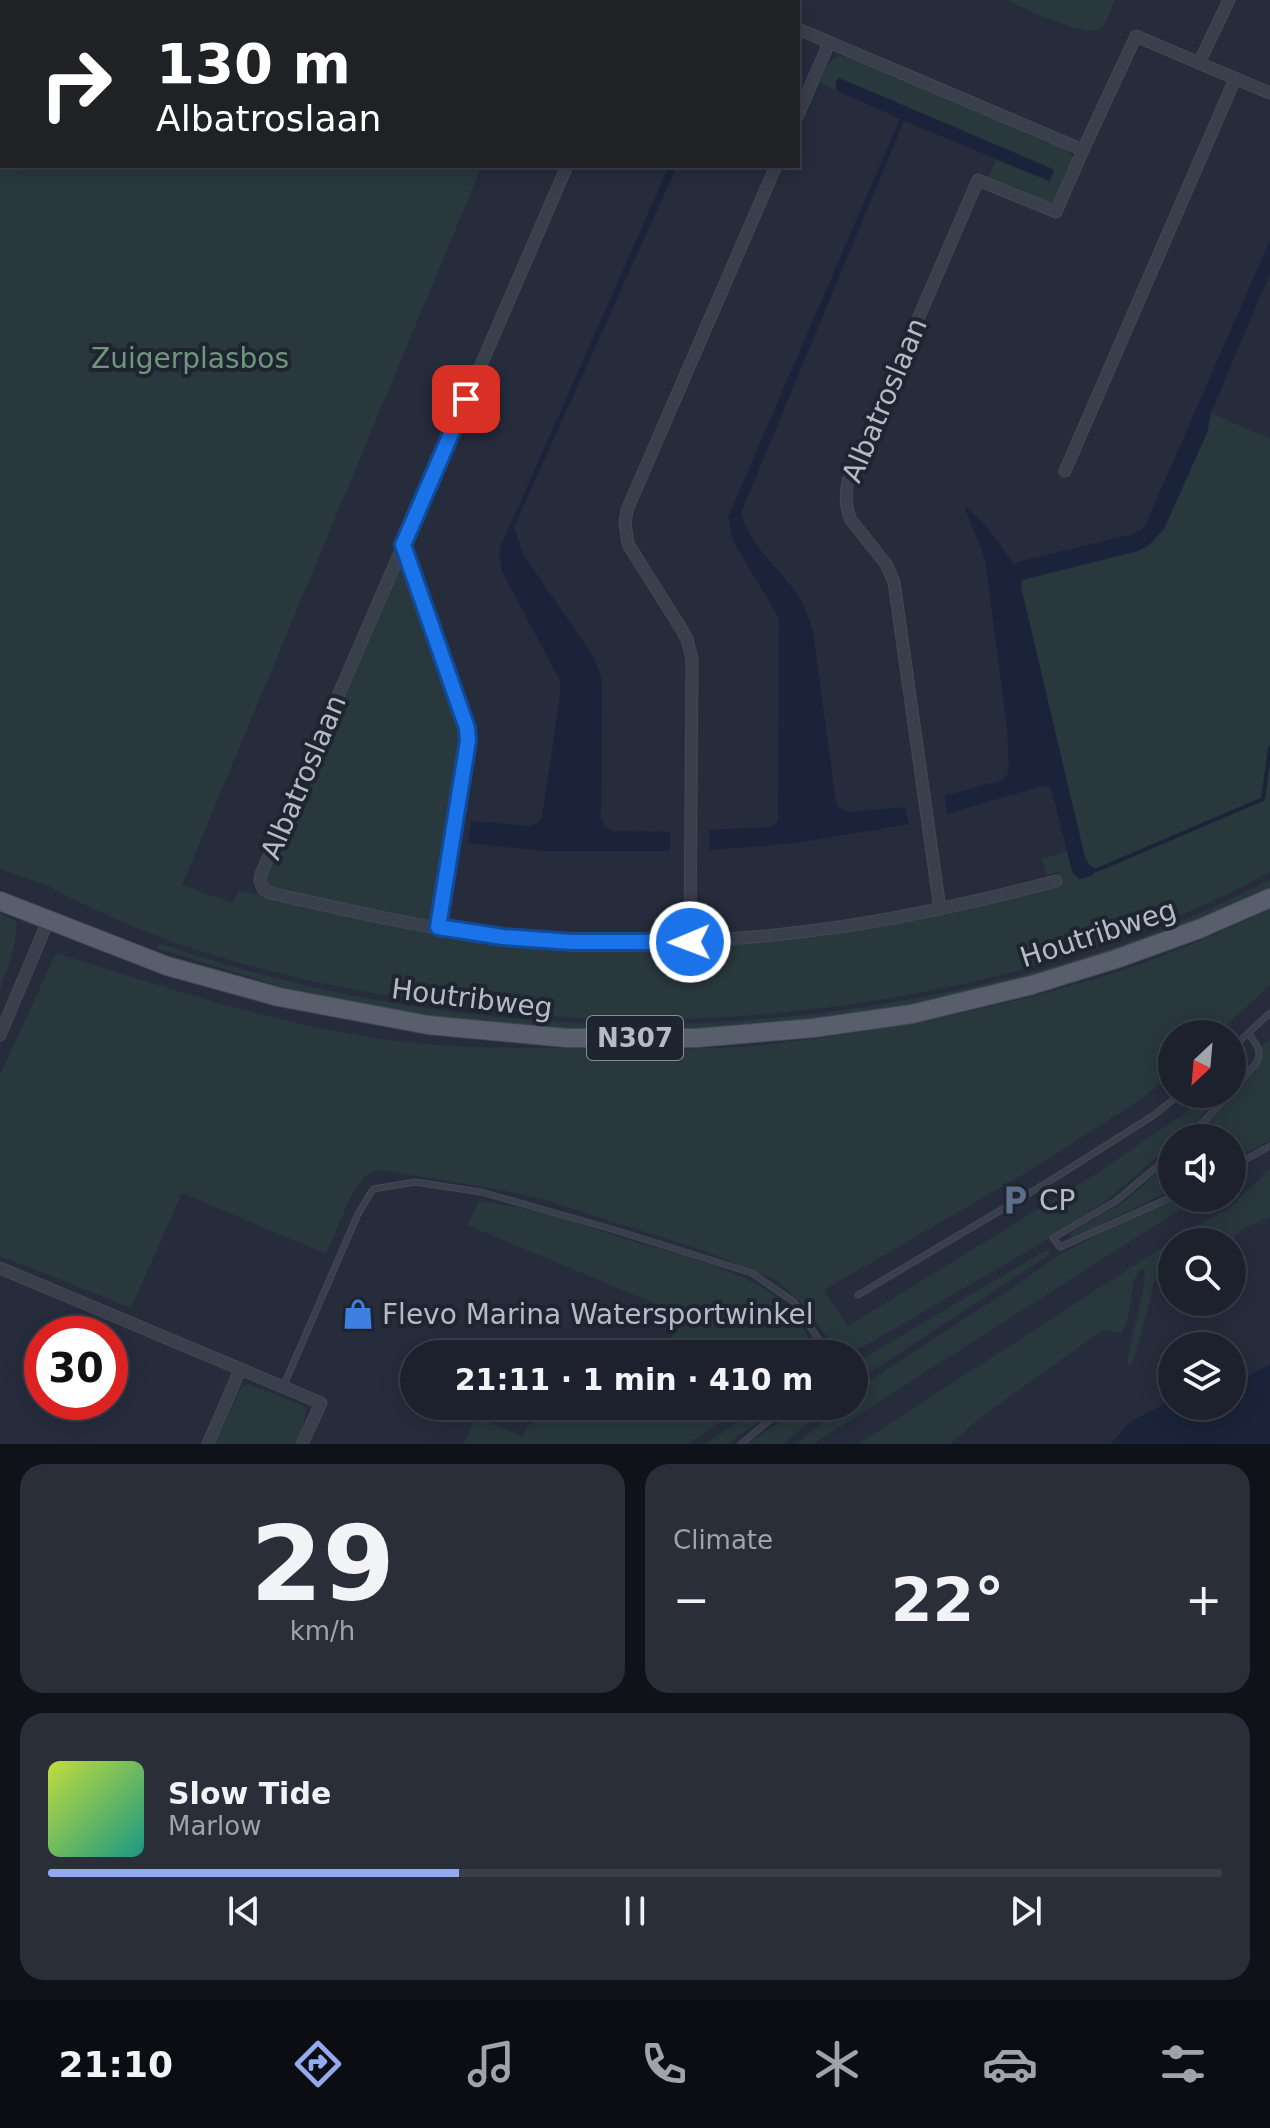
<!DOCTYPE html>
<meta charset="utf-8">
<style>
:root{--surface:#1c212d;--page:#292e39;--text:#f1f3f6;--muted:#a0a3aa;--line:#3a3e49;--accent:#94aaef}
body{margin:0;font-family:"DejaVu Sans",sans-serif;background:var(--page);color:var(--text);height:100vh;display:flex;flex-direction:column;font-size:30px;white-space:nowrap}
*{box-sizing:border-box;margin:0}
p{font-size:26px;color:var(--muted)}
.icon{flex:none;width:44px;height:44px;fill:none;stroke:currentColor;stroke-width:2;stroke-linecap:round;stroke-linejoin:round}
.map{position:relative;height:1444px;overflow:hidden}
.drawer{display:flex;flex-direction:column;gap:20px;padding:20px;background:#0f1219;flex:1}
.drawer>*{flex:none}
.banner{position:absolute;left:0px;top:0px;width:800px;height:168px;box-shadow:0 4px 20px #0003,0 0 0 2px var(--line);background:#202124;color:#fff;overflow:hidden}
.needle{width:52px;rotate:206deg}
.tools{position:absolute;left:1158px;top:1020px;display:grid;gap:16px}
.tools a{display:grid;place-items:center;width:88px;height:88px;border-radius:50%;background:var(--surface);box-shadow:0 4px 20px #0003,0 0 0 2px var(--line);font-size:40px}
.speed{position:absolute;left:24px;top:1316px;display:flex;gap:16px;font-size:40px;font-weight:700;text-align:center}
.speed>*{display:grid;place-content:center;width:104px;height:104px;border-radius:50%;background:var(--surface);box-shadow:0 4px 20px #0003,0 0 0 2px var(--line);line-height:1}
.speed .limit{border:12px solid #d22;background:#fff;color:#111}
.pin{position:absolute;display:grid;place-items:center;width:68px;height:68px;color:#fff;margin:-34px;border-radius:16px;box-shadow:0 4px 12px #0006}
.me{position:absolute;width:88px;margin:-44px;rotate:269deg;stroke-linejoin:round;filter:drop-shadow(0 0 6px #0008)}
.turn{display:flex;align-items:center;gap:28px;height:168px;padding:0 24px;font-size:36px}
.turn .icon{width:104px;height:104px;stroke-width:2.5}
.turn b{display:block;font-size:56px;line-height:68px}
.big{font-size:60px;font-weight:700;line-height:1.1}
.drawer .widget{flex:1;display:flex;flex-direction:column;justify-content:center;gap:12px;min-width:0;padding:0 28px;border-radius:24px;background:var(--page)}
.drawer .dial{align-items:center;gap:0}
.dial b{font-size:104px;line-height:1}
.song{display:flex;align-items:center;gap:24px}
.cover{width:96px;height:96px;border-radius:12px;background:linear-gradient(135deg,hsl(70 70% 55%),hsl(170 70% 35%))}
.played{height:8px;border-radius:4px;background:linear-gradient(90deg,var(--accent) 35%,var(--line) 35%)}
.keys{display:flex;justify-content:space-around;direction:ltr}
.heat{display:flex;justify-content:space-between;align-items:center;font-size:44px;direction:ltr}
.drawer .tiles{flex:1;display:grid;gap:20px;grid-template-columns:1fr 1fr}
.widget:last-child{grid-column:span 2}
.trip{position:absolute;left:400px;top:1340px;width:468px;height:80px;border-radius:40px;background:var(--surface);box-shadow:0 4px 20px #0003,0 0 0 2px var(--line);font-weight:700;line-height:80px;text-align:center}
.menu{display:flex;height:128px;justify-content:space-around;align-items:center;background:#0b0d12;color:var(--muted)}
.menu .icon{width:56px;height:56px}
.menu .active{color:var(--accent)}
.menu b{font-size:36px;color:var(--text)}
.map>svg:first-child{display:block}
</style>
<div class="map">
<svg width="1270" height="1444" viewBox="0 0 1270 1444">
<rect width="100%" height="100%" fill="#262c3c"/>
<!-- green -->
<g fill="#28383d">
<path d="M0,0H552L551,2H2V166H482L182,885L233,903L239,890L331,913L417,930L490,939L766,941L1060,880L1058,872L1047,875L1042,859L1067,851L1072,871L1079,879L1091,876L1096,870L1090,865L1085,858L1021,587L1022,580L1138,551L1149,545L1207,433L1211,413L1270,439V872C1073,980 816,1026 592,1019C544,1017 496,1010 448,1004C350,992 252,971 160,937C124,924 90,907 56,891L51,887L0,869Z"/>
<path d="M1006,0H1115C1111,8 1108,23 1101,28C1087,39 1023,7 1006,0Z"/>
<path d="M839,56L847,57L1065,149L1071,154L1074,159L1057,200L1051,203L1041,202L987,179L996,160L1049,181L1054,169L839,78L836,82V90L820,82C825,70 827,61 839,56Z"/>
<polygon points="402,563 457,714 460,748 434,922 390,915 267,887 265,884 267,875"/>
<path d="M1270,879V889L1217,913L1069,967L945,998L843,1016L707,1030L560,1029L444,1018L371,1007L282,987L156,948L158,943C425,1034 701,1048 975,986C1077,963 1178,929 1270,879Z"/>
<path d="M1270,909V985L1217,1034H1172V1075L1135,1103L1034,1168L824,1290L848,1326L1097,1173L1178,1118L1209,1094H1219L1196,1123L1179,1138H1172V1144L1107,1200L1033,1248L861,1348L848,1351L835,1347L798,1299L776,1280L705,1251L545,1200L502,1190L380,1170L366,1175L351,1196L326,1254L182,1193L131,1308L0,1256V1075L56,953C161,986 267,1022 376,1038C447,1049 518,1048 589,1048C649,1048 711,1051 770,1044C890,1030 1011,1007 1125,969C1175,953 1223,931 1270,909Z"/>
<path d="M0,914L16,921C17,946 9,966 0,989Z"/>
<polygon points="1270,1039 1270,1140 1232,1161 1232,1138 1194,1138 1230,1094 1232,1094 1257,1060 1254,1053"/>
<polygon points="1172,1159 1172,1190 1071,1239 1071,1233 1128,1199"/>
<path d="M1270,1169V1217L1246,1227L1228,1242H1172V1275L1154,1282L1152,1294L1132,1364L1127,1367C1130,1334 1144,1303 1145,1270L1140,1269L1133,1282L1129,1314L1122,1333L1103,1330L981,1417L950,1444H858L1192,1228L1229,1208Z"/>
<polygon points="1179,1198 1198,1198 813,1444 796,1444 842,1406 854,1406 854,1393 857,1389 1021,1282 1060,1254 1157,1205 1163,1205"/>
<path d="M479,1201C506,1205 532,1209 558,1217C582,1224 605,1233 629,1240C675,1254 726,1265 768,1291C790,1305 806,1330 816,1354H649L666,1344L687,1317L467,1225Z"/>
<polygon points="1046,1250 1052,1253 854,1383 854,1364"/>
<polygon points="248,1384 302,1405 306,1409 303,1427 295,1444 215,1444 241,1387"/>
<polygon points="562,1406 746,1406 687,1444 464,1444 476,1416 523,1437 528,1426"/>
<polygon points="763,1406 781,1406 727,1444 705,1444"/>
<polygon points="803,1406 829,1406 783,1444 748,1444"/>
</g>
<!-- water -->
<g fill="#1a2339">
<path d="M839,78L1054,170L1050,181L904,121L741,513C750,547 780,568 799,597C806,607 809,620 813,632L836,802L839,808L848,812L905,807L909,824L796,843L710,850L709,830L771,827L776,824L778,819L779,618L733,541L728,517L900,119L836,90V81Z"/>
<polygon points="669,166 677,166 514,527 523,554 595,659 602,681 601,817 604,826 614,831 670,832 670,851 543,851 468,843 471,821 530,826 538,823 542,817 560,695 560,681 503,573 499,556 500,548"/>
<path d="M1270,240V273L1211,413L1207,433L1164,529L1149,545L1138,551L1022,580L1021,587L1085,858L1090,865L1097,870L1091,876L1079,879L1072,871L1052,792L1049,787L1042,786L947,814L945,796L1002,780L1007,775L1009,769L1007,728L985,559L964,506C988,524 998,542 1015,566L1017,562L1133,534L1144,528Z"/>
<polygon points="1270,1364 1270,1444 1111,1444 1130,1422 1172,1400 1172,1406 1232,1406 1232,1379 1250,1375"/>
</g>
<g fill="none" stroke-linecap="round" stroke-linejoin="round">
<!-- stream -->
<polyline stroke="#1a2339" stroke-width="4" points="1097,870 1263,799 1270,748"/>
<defs>
<g id="service">
<polyline points="1232,1048 1270,1013"/>
<path d="M1232,1091L1257,1062C1263,1050 1255,1043 1248,1033"/>
<polyline points="1188,1138 1229,1094"/>
<polyline points="1172,1154 1116,1201 1053,1238 1060,1247 1172,1197"/>
<polyline points="1232,1167 1270,1146"/>
<polyline points="858,1295 1053,1179 1154,1115 1180,1094"/>
<polyline points="283,1387 358,1214 373,1189 415,1182 481,1192 615,1230 752,1273 794,1302 828,1354"/>
<polyline points="741,1444 787,1406"/>
</g>
<g id="minor">
<polyline points="730,0 735,2"/>
<polyline points="1229,0 1199,63 1270,93"/>
<polyline points="638,2 639,0"/>
<polyline points="798,29 1083,150 1136,36 1199,63"/>
<polyline points="798,115 829,43"/>
<path d="M567,166L261,874L260,881L263,889L270,893C347,910 425,929 503,937C541,942 580,942 618,942C772,944 908,920 1056,881"/>
<polyline points="1065,471 1235,79"/>
<polyline points="403,545 467,728 468,741 438,927"/>
<path d="M940,909L894,582L886,564L851,520C845,507 845,495 848,481L978,180L1056,212L1083,150"/>
<polyline points="690,942 692,659 687,639 682,630 628,544 625,523 627,510 776,166"/>
<polyline points="0,1035 48,921"/>
<polyline points="0,1268 321,1403 302,1444"/>
<polyline points="208,1444 240,1370"/>
</g>
<polyline id="primary" points="0,901 167,966 279,997 428,1025 567,1038 696,1038 813,1028 912,1014 1032,985 1116,959 1199,929 1270,898"/>
</defs>
<!-- service casing -->
<use href="#service" stroke="#434855" stroke-width="7"/>
<!-- minor casing -->
<use href="#minor" stroke="#434855" stroke-width="13"/>
<!-- primary casing -->
<use href="#primary" stroke="#434855" stroke-width="20"/>
<!-- service -->
<use href="#service" stroke="#3a3f4c" stroke-width="5"/>
<!-- minor -->
<use href="#minor" stroke="#3a3f4c" stroke-width="11"/>
<!-- primary -->
<use href="#primary" stroke="#585e6c" stroke-width="18"/>
</g>
<g fill="none" stroke-linecap="round" stroke-linejoin="round">
<defs>
<polyline id="route" points="466,399 403,545 467,728 468,741 438,927 503,937 572,942 690,942"/>
</defs>
<!-- route casing -->
<use href="#route" stroke="#114b97" stroke-width="20"/>
<!-- route -->
<use href="#route" stroke="#1a73e8" stroke-width="14"/>
</g>
<!-- icons -->
<defs>
<symbol id="parking-bare" viewBox="-9 -9 18 18"><path d="M-3.5-5.5H1a3.5 3.5 0 0 1 0 7H-1V5.5H-3.5ZM-1-3.4V-.6H.8a1.4 1.4 0 0 0 0-2.8Z" fill="#5c6f8a" stroke="#1f2431" stroke-width="2.5" paint-order="stroke"/></symbol>
<symbol id="shop-bare" viewBox="-9 -9 18 18"><path d="M-5-2.5h2.3a2.7 3.5 0 0 1 5.4 0H5L5.5 6h-11ZM-1.5-2.5h3a1.5 2.3 0 0 0-3 0Z" fill="#3f7fe0" stroke="#1f2431" stroke-width="2.5" paint-order="stroke"/></symbol>
</defs>
<g fill-rule="evenodd">
<use href="#parking-bare" x="993" y="1178" width="44" height="44"/>
<use href="#shop-bare" x="336" y="1292" width="44" height="44"/>
</g>
<g text-anchor="middle" stroke-width="8" stroke-linejoin="round" paint-order="stroke">
<!-- shield labels -->
<rect fill="#1f2431" stroke="#898d9a" stroke-width="2" x="587" y="1016" width="96" height="44" rx="6"/>
<g font-size="26" font-weight="bold" fill="#b6bac7">
<text x="635" y="1047">N307</text>
</g>
<!-- park labels -->
<g font-size="28" fill="#6f967d" stroke="#1f2431">
<text x="190" y="368">Zuigerplasbos</text>
</g>
<!-- street labels -->
<g font-size="28" fill="#b6bac7" stroke="#1f2431">
<text transform="translate(884 400) rotate(-67)" y="10">Albatroslaan</text>
<text transform="translate(303 777) rotate(-67)" y="10">Albatroslaan</text>
<text transform="translate(1098 933) rotate(-18)" y="10">Houtribweg</text>
<text transform="translate(472 998) rotate(7)" y="10">Houtribweg</text>
</g>
<!-- poi labels -->
<g font-size="28" fill="#b6bac7" stroke="#1f2431" text-anchor="start">
<text x="1039" y="1210">CP</text>
<text x="382" y="1324">Flevo Marina Watersportwinkel</text>
</g>
</g>
</svg>
<div class="tools">
<a><svg class="needle" viewBox="-14 -14 28 28"><path d="M0-13l5 13h-10z" fill="#e53935"/><path d="M0 13l5-13h-10z" fill="#a0a3aa"/></svg></a>
<a><svg class="icon" aria-label="sound" viewBox="0 0 24 24"><path d="M4 9h4l5-4v14l-5-4H4zM17 9q2 3 0 6"/></svg></a>
<a><svg class="icon" aria-label="search" viewBox="0 0 24 24"><circle cx="10" cy="10" r="6"/><path d="M15 15l6 6"/></svg></a>
<a><svg class="icon" aria-label="layers" viewBox="0 0 24 24"><path d="M12 4l9 5-9 5-9-5zM3 14l9 5 9-5"/></svg></a>
</div>
<div class="speed"><div class="limit">30</div></div>
<div class="pin" style="left:466px;top:399px;background:#d93025"><svg class="icon" aria-label="arrive" viewBox="0 0 24 24"><path d="M6 21V4h12l-3 4 3 4H6"/></svg></div>
<svg class="me" style="left:690px;top:942px" viewBox="-20 -20 40 40"><circle r="17" fill="#1a73e8" stroke="#fff" stroke-width="3"/><path d="M0-11L8 9 0 5-8 9z" fill="#fff"/></svg>
<div class="trip">21:11 · 1 min · 410 m</div>
<div class="banner">
<div class="turn"><svg class="icon" aria-label="right" viewBox="0 0 24 24"><path d="M7 20v-9h11M14 6l5 5-5 5"/></svg><div><b>130 m</b>Albatroslaan</div></div>
</div>
</div>
<section class="drawer">
<div class="tiles">
<div class="widget dial"><b>29</b><p>km/h</p></div>
<div class="widget"><p>Climate</p>
<div class="heat"><a>−</a><b class="big">22°</b><a>+</a></div>
</div>
<div class="widget">
<div class="song"><i class="cover"></i><div><b>Slow Tide</b><p>Marlow</p></div></div>
<div class="played"></div>
<div class="keys"><svg class="icon" aria-label="previous" viewBox="0 0 24 24"><path d="M18 5L8 12l10 7zM5 5v14"/></svg><svg class="icon" aria-label="pause" viewBox="0 0 24 24"><path d="M8 5v14M16 5v14"/></svg><svg class="icon" aria-label="next" viewBox="0 0 24 24"><path d="M6 5l10 7-10 7zM19 5v14"/></svg></div>
</div>
</div>
</section>
<nav class="menu">
<b>21:10</b>
<svg class="icon active" aria-label="directions" viewBox="0 0 24 24"><path d="M12 3l9 9-9 9-9-9zM9 14v-3h6M13 9l2 2-2 2"/></svg>
<svg class="icon" aria-label="music" viewBox="0 0 24 24"><path d="M9 18V5l10-2v13"/><circle cx="6" cy="18" r="3"/><circle cx="16" cy="16" r="3"/></svg>
<svg class="icon" aria-label="phone" viewBox="0 0 24 24"><path d="M5 4h4l2 5-3 2q2 4 5 5l2-3 5 2v4C11 20 4 13 5 4z"/></svg>
<svg class="icon" aria-label="climate" viewBox="0 0 24 24"><path d="M12 3v18M4 7l16 10M4 17L20 7"/></svg>
<svg class="icon" aria-label="car" viewBox="0 0 24 24"><path d="M5 17H2v-5l4-1 3-4h7l3 4 3 1v5h-3M9 17h6M6 11h13"/><circle cx="7" cy="17" r="2"/><circle cx="17" cy="17" r="2"/></svg>
<svg class="icon" aria-label="filters" viewBox="0 0 24 24"><path d="M4 7h16M4 17h16"/><circle cx="9" cy="7" r="2"/><circle cx="15" cy="17" r="2"/></svg>
</nav>
